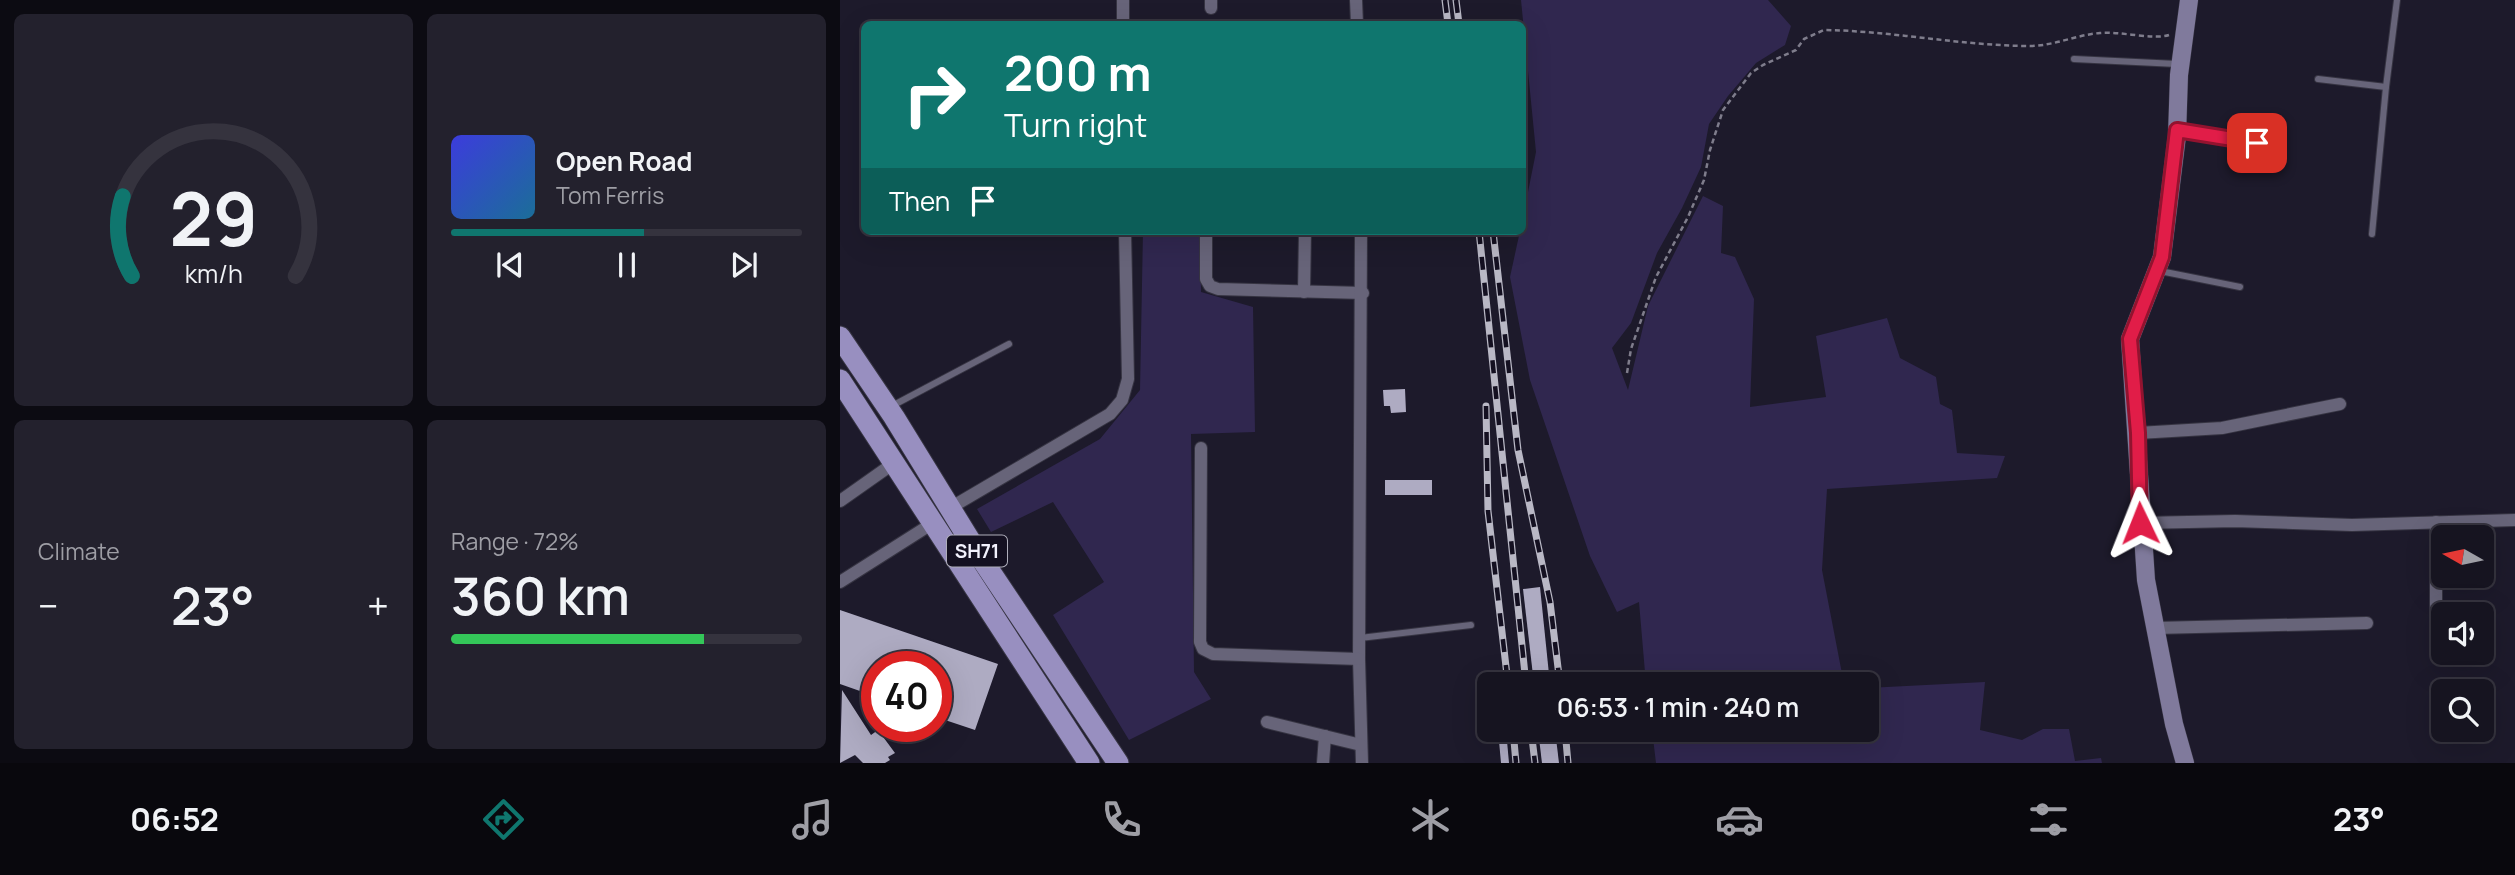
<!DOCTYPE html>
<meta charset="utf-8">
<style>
:root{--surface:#161420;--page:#23212d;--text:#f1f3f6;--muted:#9e9ea5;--line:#35333e;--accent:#0f766e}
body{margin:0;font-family:Manrope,sans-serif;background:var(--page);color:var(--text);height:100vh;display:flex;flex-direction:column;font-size:26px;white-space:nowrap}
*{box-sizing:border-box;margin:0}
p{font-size:23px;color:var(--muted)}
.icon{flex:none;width:38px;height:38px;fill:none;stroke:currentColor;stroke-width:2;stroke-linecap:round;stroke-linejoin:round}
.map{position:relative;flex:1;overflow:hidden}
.details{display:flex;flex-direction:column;gap:14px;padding:14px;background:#0c0b12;width:840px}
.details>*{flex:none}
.hud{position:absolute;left:21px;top:21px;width:665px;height:214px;border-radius:10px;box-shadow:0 7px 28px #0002,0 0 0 2px var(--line);background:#0f766e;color:#fff;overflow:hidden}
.needle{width:46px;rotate:279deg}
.controls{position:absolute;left:1591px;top:525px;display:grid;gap:14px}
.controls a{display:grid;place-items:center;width:63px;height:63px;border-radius:10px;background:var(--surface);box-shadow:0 7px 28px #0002,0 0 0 2px var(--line);font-size:35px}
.speed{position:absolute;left:21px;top:651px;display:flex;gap:14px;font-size:35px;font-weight:700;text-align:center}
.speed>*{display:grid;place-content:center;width:91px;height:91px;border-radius:50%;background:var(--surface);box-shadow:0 7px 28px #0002,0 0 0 2px var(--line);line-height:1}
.speed .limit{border:10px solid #d22;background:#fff;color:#111}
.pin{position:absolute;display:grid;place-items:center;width:60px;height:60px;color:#fff;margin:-30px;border-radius:14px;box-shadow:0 4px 10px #0006}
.me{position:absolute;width:77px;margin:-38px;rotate:358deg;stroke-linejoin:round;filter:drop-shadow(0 0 5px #0008)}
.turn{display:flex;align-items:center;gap:24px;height:147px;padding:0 28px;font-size:32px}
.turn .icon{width:91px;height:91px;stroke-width:2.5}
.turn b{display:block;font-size:49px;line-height:60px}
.then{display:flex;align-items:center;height:66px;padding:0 28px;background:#0003;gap:14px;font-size:26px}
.big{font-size:52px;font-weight:600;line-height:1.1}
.details .tile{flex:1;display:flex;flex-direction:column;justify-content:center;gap:10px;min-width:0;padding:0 24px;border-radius:10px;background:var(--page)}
.details .dial{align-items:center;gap:0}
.dial svg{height:182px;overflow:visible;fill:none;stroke:var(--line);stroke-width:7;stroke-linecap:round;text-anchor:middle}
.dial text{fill:var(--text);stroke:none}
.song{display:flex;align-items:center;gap:21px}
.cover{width:84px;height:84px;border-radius:10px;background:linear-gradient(135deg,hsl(240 70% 55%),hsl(200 70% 35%))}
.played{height:7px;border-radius:4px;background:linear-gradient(90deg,var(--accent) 55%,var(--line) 55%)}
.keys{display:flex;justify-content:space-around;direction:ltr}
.heat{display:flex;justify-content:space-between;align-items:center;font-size:38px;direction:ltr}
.charge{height:10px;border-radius:5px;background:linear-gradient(90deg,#34c759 72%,var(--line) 0)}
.details .tiles{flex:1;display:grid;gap:14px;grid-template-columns:repeat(2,1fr)}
.trip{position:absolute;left:637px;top:672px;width:402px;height:70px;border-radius:10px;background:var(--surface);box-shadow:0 7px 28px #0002,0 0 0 2px var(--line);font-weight:600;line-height:70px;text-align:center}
.dock{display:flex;height:112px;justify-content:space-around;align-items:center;background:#09080d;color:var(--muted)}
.dock .icon{width:49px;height:49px}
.dock .selected{color:var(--accent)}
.dock b{font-size:32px;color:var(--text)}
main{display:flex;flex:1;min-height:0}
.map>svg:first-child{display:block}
</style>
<main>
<section class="details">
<div class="tiles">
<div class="tile dial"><svg viewBox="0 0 100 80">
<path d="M14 69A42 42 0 1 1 86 69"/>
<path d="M14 69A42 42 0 0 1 10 34" stroke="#0f766e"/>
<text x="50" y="56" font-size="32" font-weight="700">29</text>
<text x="50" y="72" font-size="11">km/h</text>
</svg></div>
<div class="tile">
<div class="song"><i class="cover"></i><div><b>Open Road</b><p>Tom Ferris</p></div></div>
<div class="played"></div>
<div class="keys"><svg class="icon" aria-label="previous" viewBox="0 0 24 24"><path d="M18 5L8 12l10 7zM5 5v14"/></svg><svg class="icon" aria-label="pause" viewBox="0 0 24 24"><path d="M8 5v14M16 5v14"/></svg><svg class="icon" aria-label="next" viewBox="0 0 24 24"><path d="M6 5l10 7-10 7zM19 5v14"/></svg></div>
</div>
<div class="tile"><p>Climate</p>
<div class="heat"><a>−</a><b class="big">23°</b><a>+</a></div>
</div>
<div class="tile"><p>Range · 72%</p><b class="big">360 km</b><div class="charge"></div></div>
</div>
</section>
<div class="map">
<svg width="1675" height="763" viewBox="0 0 1675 763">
<rect width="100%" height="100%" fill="#1d1a2b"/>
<!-- green -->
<g fill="#30274f">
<polygon points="681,0 928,0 951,26 945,45 916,63 888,96 869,124 861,167 842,208 817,253 791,323 772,348 788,390 808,306 863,196 883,206 881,253 895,257 914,299 910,407 986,397 976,336 1047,318 1060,358 1096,377 1100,404 1112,410 1117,453 1165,456 1157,478 987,489 982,570 1004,684 806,684 799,602 777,612 750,556 690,380 670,277 680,231 682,231 683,217 696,152"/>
<polygon points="303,231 360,231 361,292 413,307 415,432 351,434 354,672 371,699 289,740 213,615 264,582 213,502 151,532 137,509 260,439 300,390"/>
<polygon points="1145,682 1140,730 1182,740 1203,729 1229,729 1235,761 1261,758 1262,763 816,763 812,730 1027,730 1027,688"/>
</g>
<!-- building -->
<g fill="#aeabc2">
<polygon points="565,389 566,412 551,413 550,406 544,406 543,390"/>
<rect x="545" y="480" width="47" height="15"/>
<polygon points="700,587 710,684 694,684 683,589"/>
<polygon points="0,610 158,664 135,730 96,717 96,667 37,667 37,697 0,684"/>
<polygon points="2,690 31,735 38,730 55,753 48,757 50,760 45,763 23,763 15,755 0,763"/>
<polygon points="658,730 666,730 669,763 661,763"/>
<polygon points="698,730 715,730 719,763 702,763"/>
</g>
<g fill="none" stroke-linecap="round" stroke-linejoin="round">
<defs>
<g id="lane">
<polyline points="1234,59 1337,64"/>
<polyline points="1478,79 1546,87"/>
<polyline points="1340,130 1417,143"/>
<polyline points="1532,234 1546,87 1557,0"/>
<polyline points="1320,271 1400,287"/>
<polyline points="50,407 169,344"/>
<polyline points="520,638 631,625"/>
</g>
<g id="street">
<polyline points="283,0 283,24"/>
<polyline points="516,0 517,24"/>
<polyline points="371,8 371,0"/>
<polyline points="366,231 366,279 370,286 378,289 523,293"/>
<polyline points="521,231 519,659 522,763"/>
<polyline points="464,292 465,231"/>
<polyline points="1298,433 1382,428 1500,404"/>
<polyline points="361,448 360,642 363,649 373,654 519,659"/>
<polyline points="0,501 54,463"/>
<polyline points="110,508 270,414 282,400 288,379 285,231"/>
<polyline points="1301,523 1395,521 1512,525 1675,520"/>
<polyline points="0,582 93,523"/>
<polyline points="1596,614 1596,522"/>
<polyline points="1315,628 1527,623"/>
<polyline points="427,722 521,745"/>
<polyline points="483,763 485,736"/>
</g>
<polyline id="secondary" points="1345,763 1334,724 1306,580 1290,339 1322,257 1337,136 1339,75 1349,0"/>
<g id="primary">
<polyline points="0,337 54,417 137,552 278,763"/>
<polyline points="0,380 249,763"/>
</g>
</defs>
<!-- lane casing -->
<use href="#lane" stroke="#363442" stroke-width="8"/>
<!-- street casing -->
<use href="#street" stroke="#363442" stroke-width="14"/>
<!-- secondary casing -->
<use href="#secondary" stroke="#363442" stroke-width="19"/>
<!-- primary casing -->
<use href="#primary" stroke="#363442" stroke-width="23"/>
<!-- path -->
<path stroke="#7f7d8c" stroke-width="2.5" stroke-dasharray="5 3.5" stroke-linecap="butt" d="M787,373L791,349L816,277L848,217L864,180L870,150L883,110L911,73L923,65L956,50L964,39L984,30C1054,31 1122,46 1192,46C1216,45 1236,35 1260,33C1279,31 1314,40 1329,35"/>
<!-- lane -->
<use href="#lane" stroke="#676479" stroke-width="6"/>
<!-- street -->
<use href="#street" stroke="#676479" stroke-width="12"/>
<!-- secondary -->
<use href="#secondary" stroke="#807a9c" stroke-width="18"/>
<!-- primary -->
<use href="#primary" stroke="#988fc0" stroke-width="21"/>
<defs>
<g id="rail">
<polyline points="605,0 608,24"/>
<polyline points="616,0 619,24"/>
<polyline points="639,231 686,684"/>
<polyline points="653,231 678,450 710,602 720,684"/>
<polyline points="646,406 648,511 668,684"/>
<polyline points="673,730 676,763"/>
<polyline points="691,730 695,763"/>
<polyline points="725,730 728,763"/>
</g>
</defs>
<!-- rail casing -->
<use href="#rail" stroke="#b9b8c5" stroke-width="7"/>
<!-- rail -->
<use href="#rail" stroke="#141021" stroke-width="4.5" stroke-dasharray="13" stroke-linecap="butt"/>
</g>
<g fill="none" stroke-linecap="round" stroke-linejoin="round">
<defs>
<polyline id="route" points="1300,523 1298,433 1290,339 1322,257 1337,130 1417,143"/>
</defs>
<!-- route casing -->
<use href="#route" stroke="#92132f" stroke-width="18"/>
<!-- route -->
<use href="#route" stroke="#e11d48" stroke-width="12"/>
</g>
<g text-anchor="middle" stroke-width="7" stroke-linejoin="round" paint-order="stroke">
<!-- shield labels -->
<rect fill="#141021" stroke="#afaebb" stroke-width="2" x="107" y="535.5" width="60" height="31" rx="5"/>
<g font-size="19" font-weight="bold" fill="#f2f1fd">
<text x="137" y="558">SH71</text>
</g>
</g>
</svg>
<div class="controls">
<a><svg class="needle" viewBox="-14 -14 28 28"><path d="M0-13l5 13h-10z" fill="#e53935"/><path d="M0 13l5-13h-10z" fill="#9e9ea5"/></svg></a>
<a><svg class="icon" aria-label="sound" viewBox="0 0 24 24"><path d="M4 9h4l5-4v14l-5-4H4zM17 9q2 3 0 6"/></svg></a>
<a><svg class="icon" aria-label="search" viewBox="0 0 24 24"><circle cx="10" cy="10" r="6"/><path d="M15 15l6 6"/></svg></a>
</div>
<div class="speed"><div class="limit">40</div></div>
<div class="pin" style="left:1417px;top:143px;background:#d93025"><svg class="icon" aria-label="arrive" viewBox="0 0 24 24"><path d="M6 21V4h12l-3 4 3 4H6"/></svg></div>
<svg class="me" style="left:1300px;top:523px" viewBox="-20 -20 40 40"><path d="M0-17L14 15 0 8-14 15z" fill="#e11d48" stroke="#fff" stroke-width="4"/></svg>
<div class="trip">06:53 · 1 min · 240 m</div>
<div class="hud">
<div class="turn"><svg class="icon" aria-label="right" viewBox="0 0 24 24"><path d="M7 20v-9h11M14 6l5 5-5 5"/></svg><div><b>200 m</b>Turn right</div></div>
<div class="then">Then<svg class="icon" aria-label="arrive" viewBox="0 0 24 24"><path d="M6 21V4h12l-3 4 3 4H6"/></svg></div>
</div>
</div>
</main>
<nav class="dock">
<b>06:52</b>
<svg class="icon selected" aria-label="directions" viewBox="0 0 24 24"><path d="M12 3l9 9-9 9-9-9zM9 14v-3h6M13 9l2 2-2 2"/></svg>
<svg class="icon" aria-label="music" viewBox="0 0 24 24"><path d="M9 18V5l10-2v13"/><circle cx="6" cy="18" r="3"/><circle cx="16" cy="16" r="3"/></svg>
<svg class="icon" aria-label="phone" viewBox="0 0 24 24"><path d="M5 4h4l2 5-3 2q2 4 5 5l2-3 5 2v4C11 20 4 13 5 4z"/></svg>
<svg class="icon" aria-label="climate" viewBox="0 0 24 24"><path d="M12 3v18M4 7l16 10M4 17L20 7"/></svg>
<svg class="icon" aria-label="car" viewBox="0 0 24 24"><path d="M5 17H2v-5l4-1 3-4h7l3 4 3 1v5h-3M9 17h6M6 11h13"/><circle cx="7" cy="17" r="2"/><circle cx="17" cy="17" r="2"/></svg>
<svg class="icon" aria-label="filters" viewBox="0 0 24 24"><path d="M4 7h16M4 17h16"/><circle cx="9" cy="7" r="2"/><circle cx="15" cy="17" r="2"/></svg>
<b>23°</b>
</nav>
